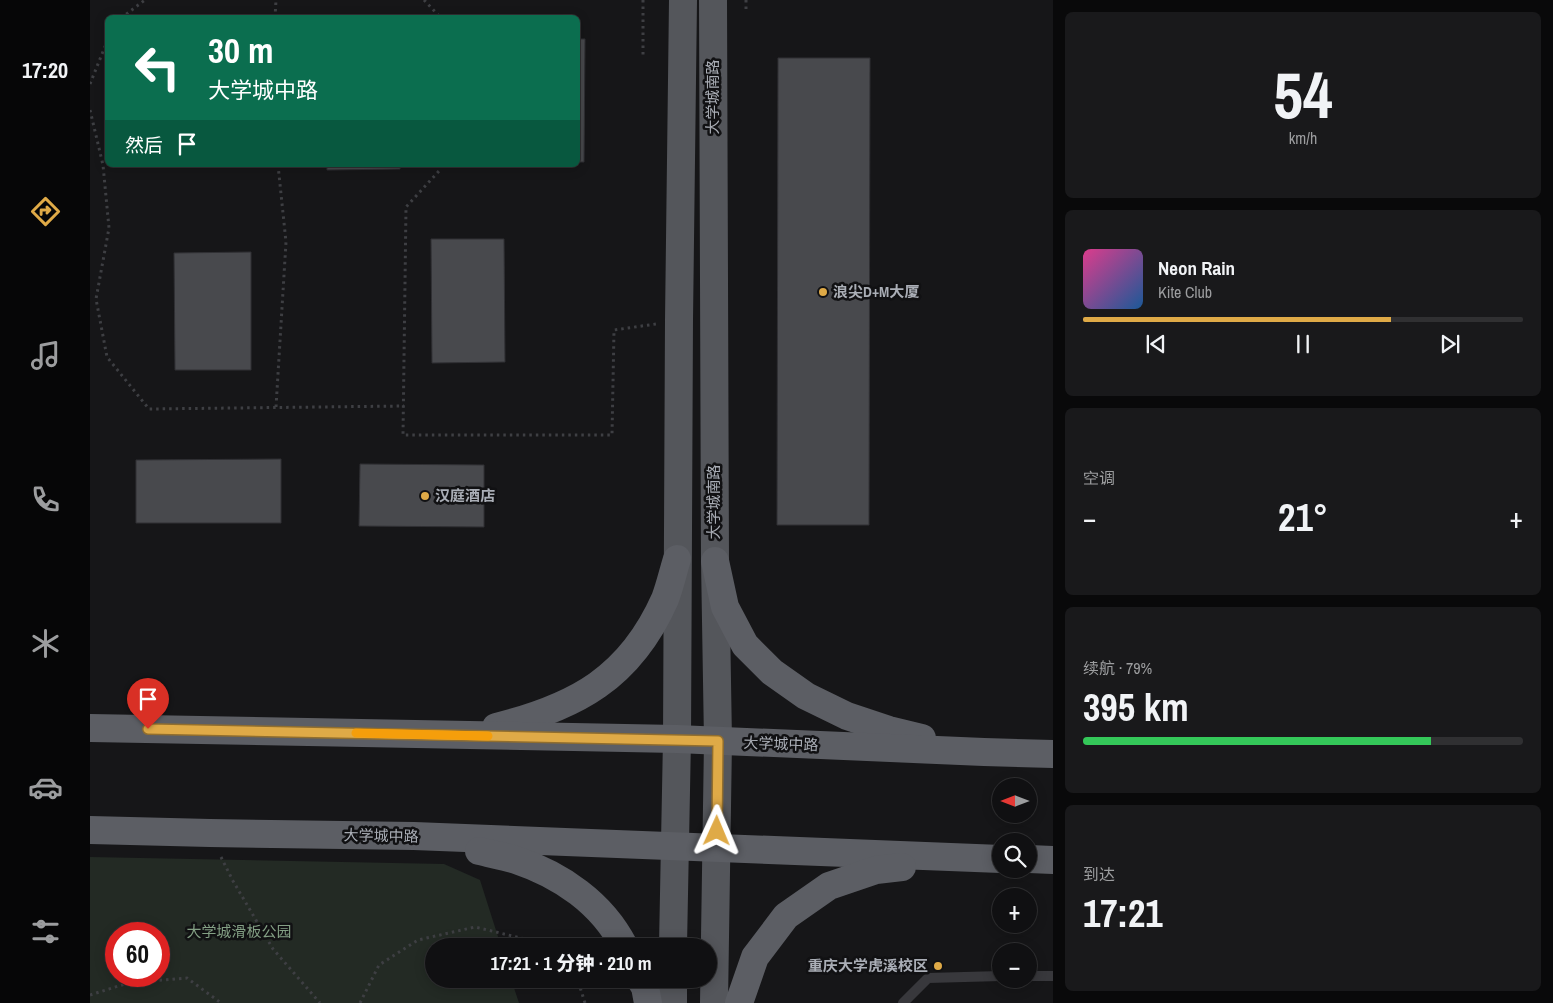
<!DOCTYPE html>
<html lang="zh">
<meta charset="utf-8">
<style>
:root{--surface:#101012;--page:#19191b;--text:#f1f3f6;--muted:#9c9d9f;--line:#303032;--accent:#dfaa47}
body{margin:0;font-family:"Archivo Narrow","Noto Sans SC",sans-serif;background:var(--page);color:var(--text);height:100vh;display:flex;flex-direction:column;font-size:19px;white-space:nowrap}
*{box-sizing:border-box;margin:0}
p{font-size:16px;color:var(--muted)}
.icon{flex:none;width:28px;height:28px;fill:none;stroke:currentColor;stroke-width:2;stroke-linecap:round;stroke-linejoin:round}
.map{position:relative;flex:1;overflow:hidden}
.sheet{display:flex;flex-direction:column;gap:12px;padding:12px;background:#09090a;width:500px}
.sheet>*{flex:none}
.banner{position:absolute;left:15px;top:15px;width:475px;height:152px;border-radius:8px;box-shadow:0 2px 12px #0003,0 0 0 1px var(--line);background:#0b6e4f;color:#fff;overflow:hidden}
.needle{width:32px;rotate:270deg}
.buttons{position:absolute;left:902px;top:778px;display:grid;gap:10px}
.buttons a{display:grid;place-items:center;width:45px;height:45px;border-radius:50%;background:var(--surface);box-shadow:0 2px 12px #0003,0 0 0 1px var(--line);font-size:25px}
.speed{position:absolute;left:15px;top:922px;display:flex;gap:10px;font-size:25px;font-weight:700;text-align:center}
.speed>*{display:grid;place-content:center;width:65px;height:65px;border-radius:50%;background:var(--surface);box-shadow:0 2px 12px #0003,0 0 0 1px var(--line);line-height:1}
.speed .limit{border:8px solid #d22;background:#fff;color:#111}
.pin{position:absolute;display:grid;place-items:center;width:42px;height:42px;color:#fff;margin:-51px -21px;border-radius:50% 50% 50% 0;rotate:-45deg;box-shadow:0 0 5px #0007}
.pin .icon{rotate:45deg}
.me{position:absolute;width:55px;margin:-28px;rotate:1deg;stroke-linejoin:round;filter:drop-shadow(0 0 4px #0008)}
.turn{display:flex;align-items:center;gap:18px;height:105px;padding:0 20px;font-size:22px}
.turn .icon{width:65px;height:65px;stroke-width:2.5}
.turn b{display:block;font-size:35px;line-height:42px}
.then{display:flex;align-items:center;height:48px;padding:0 20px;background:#0003;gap:10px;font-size:19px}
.big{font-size:38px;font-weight:800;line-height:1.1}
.sheet .tile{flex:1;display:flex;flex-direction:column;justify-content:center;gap:8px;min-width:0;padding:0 18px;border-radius:8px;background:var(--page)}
.sheet .dial{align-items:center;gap:0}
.dial b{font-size:65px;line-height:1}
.song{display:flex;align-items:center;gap:15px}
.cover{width:60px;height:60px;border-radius:8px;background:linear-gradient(135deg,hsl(330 70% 55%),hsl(210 70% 35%))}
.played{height:5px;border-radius:2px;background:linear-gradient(90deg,var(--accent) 70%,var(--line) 70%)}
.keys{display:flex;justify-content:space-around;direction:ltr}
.heat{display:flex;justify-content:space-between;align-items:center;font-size:28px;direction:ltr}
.charge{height:8px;border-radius:4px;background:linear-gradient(90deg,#34c759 79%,var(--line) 0)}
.trip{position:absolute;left:335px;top:938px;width:292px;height:50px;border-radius:25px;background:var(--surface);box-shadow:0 2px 12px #0003,0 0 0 1px var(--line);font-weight:800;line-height:50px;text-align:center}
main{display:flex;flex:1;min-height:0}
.tabs{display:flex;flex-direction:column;width:90px;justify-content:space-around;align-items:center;background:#060607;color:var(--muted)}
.tabs .icon{width:35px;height:35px}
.tabs .selected{color:var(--accent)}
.tabs b{font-size:22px;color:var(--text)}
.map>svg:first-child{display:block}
</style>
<main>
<nav class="tabs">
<b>17:20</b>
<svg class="icon selected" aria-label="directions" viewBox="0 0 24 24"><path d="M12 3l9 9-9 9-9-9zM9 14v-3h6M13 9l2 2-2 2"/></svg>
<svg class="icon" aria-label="music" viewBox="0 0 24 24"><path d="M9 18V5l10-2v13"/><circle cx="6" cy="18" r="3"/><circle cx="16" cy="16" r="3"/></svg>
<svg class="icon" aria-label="phone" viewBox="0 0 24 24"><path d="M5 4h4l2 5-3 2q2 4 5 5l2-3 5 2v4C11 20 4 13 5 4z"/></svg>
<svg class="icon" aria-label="climate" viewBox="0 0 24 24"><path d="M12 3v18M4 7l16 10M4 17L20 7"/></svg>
<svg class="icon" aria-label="car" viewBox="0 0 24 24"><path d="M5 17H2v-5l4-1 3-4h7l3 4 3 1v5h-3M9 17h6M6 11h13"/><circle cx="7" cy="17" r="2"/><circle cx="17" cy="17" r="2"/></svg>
<svg class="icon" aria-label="filters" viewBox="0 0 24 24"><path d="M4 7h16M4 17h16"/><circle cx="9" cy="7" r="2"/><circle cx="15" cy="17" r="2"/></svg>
</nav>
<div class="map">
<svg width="963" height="1003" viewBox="0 0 963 1003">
<rect width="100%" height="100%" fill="#161618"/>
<!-- green -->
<path fill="#232a24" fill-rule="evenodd" d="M0,857L354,864L390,880L411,946H344V979H421L429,1003H0ZM26,934H69V976H26Z"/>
<!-- building -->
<g fill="#48494d" stroke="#303034">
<polygon points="488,39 495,39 494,162 488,162"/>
<polygon points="688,58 780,58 779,525 687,525"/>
<polygon points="237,165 310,165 310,169 237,170"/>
<polygon points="341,239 414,239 415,362 342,363"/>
<polygon points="161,252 161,370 85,370 84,253"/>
<polygon points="191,459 191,523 46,523 46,460"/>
<polygon points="270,464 394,465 394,527 269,526"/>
</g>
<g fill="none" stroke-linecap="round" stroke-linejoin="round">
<!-- path -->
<g stroke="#3e3f43" stroke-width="3" stroke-dasharray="2.5 4" stroke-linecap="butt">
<polyline points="334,0 351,18"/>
<polyline points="553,0 553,55"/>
<polyline points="656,0 656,11"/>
<polyline points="31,18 55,0"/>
<polyline points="185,18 186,0"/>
<polyline points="0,84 18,39"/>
<polyline points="0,110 13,165 19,228 6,299 17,357 59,409 314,406"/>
<polyline points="351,165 349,171 316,207 313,435 522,435 524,330 566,324"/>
<polyline points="186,407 196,242 188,165"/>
<polyline points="131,857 143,881 183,949 230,1003"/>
<polyline points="482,979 489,984 495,1003"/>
<polyline points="0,995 38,983 97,978 131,1003"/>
<polyline points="270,1003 289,965 328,940 385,927 435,939 444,946"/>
</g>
<!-- service -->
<g stroke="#38383c" stroke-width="10">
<polyline points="939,976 963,976"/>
<polyline points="813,1003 838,978 911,976"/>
</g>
<!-- primary -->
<g stroke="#54565b" stroke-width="28">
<polyline points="623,0 625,561 628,741 624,1003"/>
<polyline points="583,946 587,739 589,320 593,0"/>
<polyline points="583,1003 583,979"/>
</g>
<!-- trunk -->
<g stroke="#5c5e64" stroke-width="28">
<polyline points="625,561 635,607 655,645 682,672 716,696 757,716 799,730 832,738"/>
<path d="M406,727C486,707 540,678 575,599C580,586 583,572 587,559"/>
<polyline points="0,728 587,739 894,752 963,754"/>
<polyline points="0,830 120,833 324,836 911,859"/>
<path d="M389,851C401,854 414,856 426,860C471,875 512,903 534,946"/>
<polyline points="939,859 963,860"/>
<polyline points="550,979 555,987 558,1003"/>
<polyline points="649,1003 665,957 696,916 739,886 786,870 812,867"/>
</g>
</g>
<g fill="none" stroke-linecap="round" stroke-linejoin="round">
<defs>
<polyline id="route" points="58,729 628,741 627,831"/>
</defs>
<!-- route casing -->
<use href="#route" stroke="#916e2e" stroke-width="12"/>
<!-- route -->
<use href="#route" stroke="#dfaa47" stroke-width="9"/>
<!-- slow -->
<polyline stroke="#f59e0b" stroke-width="9" points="266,733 398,736"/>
</g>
<!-- markers -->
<g fill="#dfaa47" stroke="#111113" stroke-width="2">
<circle cx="733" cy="292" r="5"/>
<circle cx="335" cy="496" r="5"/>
<circle cx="848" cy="966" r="5"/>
</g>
<g text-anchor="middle" stroke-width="5" stroke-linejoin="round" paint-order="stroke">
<!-- street labels -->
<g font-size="15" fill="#aaaeb6" stroke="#111113">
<text transform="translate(623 97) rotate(-90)" y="5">大学城南路</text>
<text transform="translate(624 502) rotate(-90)" y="5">大学城南路</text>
<text transform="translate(691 744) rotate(2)" y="5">大学城中路</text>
<text transform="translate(291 836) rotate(1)" y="5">大学城中路</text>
</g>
<!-- poi labels -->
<g font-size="15" font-weight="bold" fill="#aaaeb6" stroke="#111113" text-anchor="start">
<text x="743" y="297">浪尖D+M大厦</text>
<text x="345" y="501">汉庭酒店</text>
<text x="838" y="971" text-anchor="end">重庆大学虎溪校区</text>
</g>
<!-- park labels -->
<g font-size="15" fill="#839f84" stroke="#111113">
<text x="149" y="937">大学城滑板公园</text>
</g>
</g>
</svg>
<div class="buttons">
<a><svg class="needle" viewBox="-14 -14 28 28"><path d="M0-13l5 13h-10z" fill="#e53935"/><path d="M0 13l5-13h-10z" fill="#9c9d9f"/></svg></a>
<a><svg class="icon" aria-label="search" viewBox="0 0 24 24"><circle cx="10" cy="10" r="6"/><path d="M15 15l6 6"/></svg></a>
<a>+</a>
<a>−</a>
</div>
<div class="speed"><div class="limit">60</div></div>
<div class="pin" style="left:58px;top:729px;background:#d93025"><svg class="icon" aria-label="arrive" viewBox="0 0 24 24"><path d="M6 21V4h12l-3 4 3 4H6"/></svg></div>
<svg class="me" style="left:627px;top:831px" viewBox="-20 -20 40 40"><path d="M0-17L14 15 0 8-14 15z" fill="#dfaa47" stroke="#fff" stroke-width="4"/></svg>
<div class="trip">17:21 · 1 分钟 · 210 m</div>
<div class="banner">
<div class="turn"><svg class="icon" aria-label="left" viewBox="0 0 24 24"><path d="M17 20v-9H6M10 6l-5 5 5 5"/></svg><div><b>30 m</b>大学城中路</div></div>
<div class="then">然后<svg class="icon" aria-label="arrive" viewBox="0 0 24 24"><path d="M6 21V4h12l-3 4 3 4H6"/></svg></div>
</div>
</div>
<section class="sheet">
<div class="tile dial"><b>54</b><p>km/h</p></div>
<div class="tile">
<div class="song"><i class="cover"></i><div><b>Neon Rain</b><p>Kite Club</p></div></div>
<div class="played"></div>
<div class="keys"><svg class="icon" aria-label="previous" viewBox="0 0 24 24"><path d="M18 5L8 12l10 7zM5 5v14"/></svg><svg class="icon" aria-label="pause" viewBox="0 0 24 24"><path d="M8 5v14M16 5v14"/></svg><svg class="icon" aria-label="next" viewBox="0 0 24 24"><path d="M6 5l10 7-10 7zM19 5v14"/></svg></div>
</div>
<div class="tile"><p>空调</p>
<div class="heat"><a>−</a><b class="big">21°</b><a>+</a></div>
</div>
<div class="tile"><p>续航 · 79%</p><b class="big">395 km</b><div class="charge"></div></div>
<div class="tile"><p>到达</p><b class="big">17:21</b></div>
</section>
</main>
